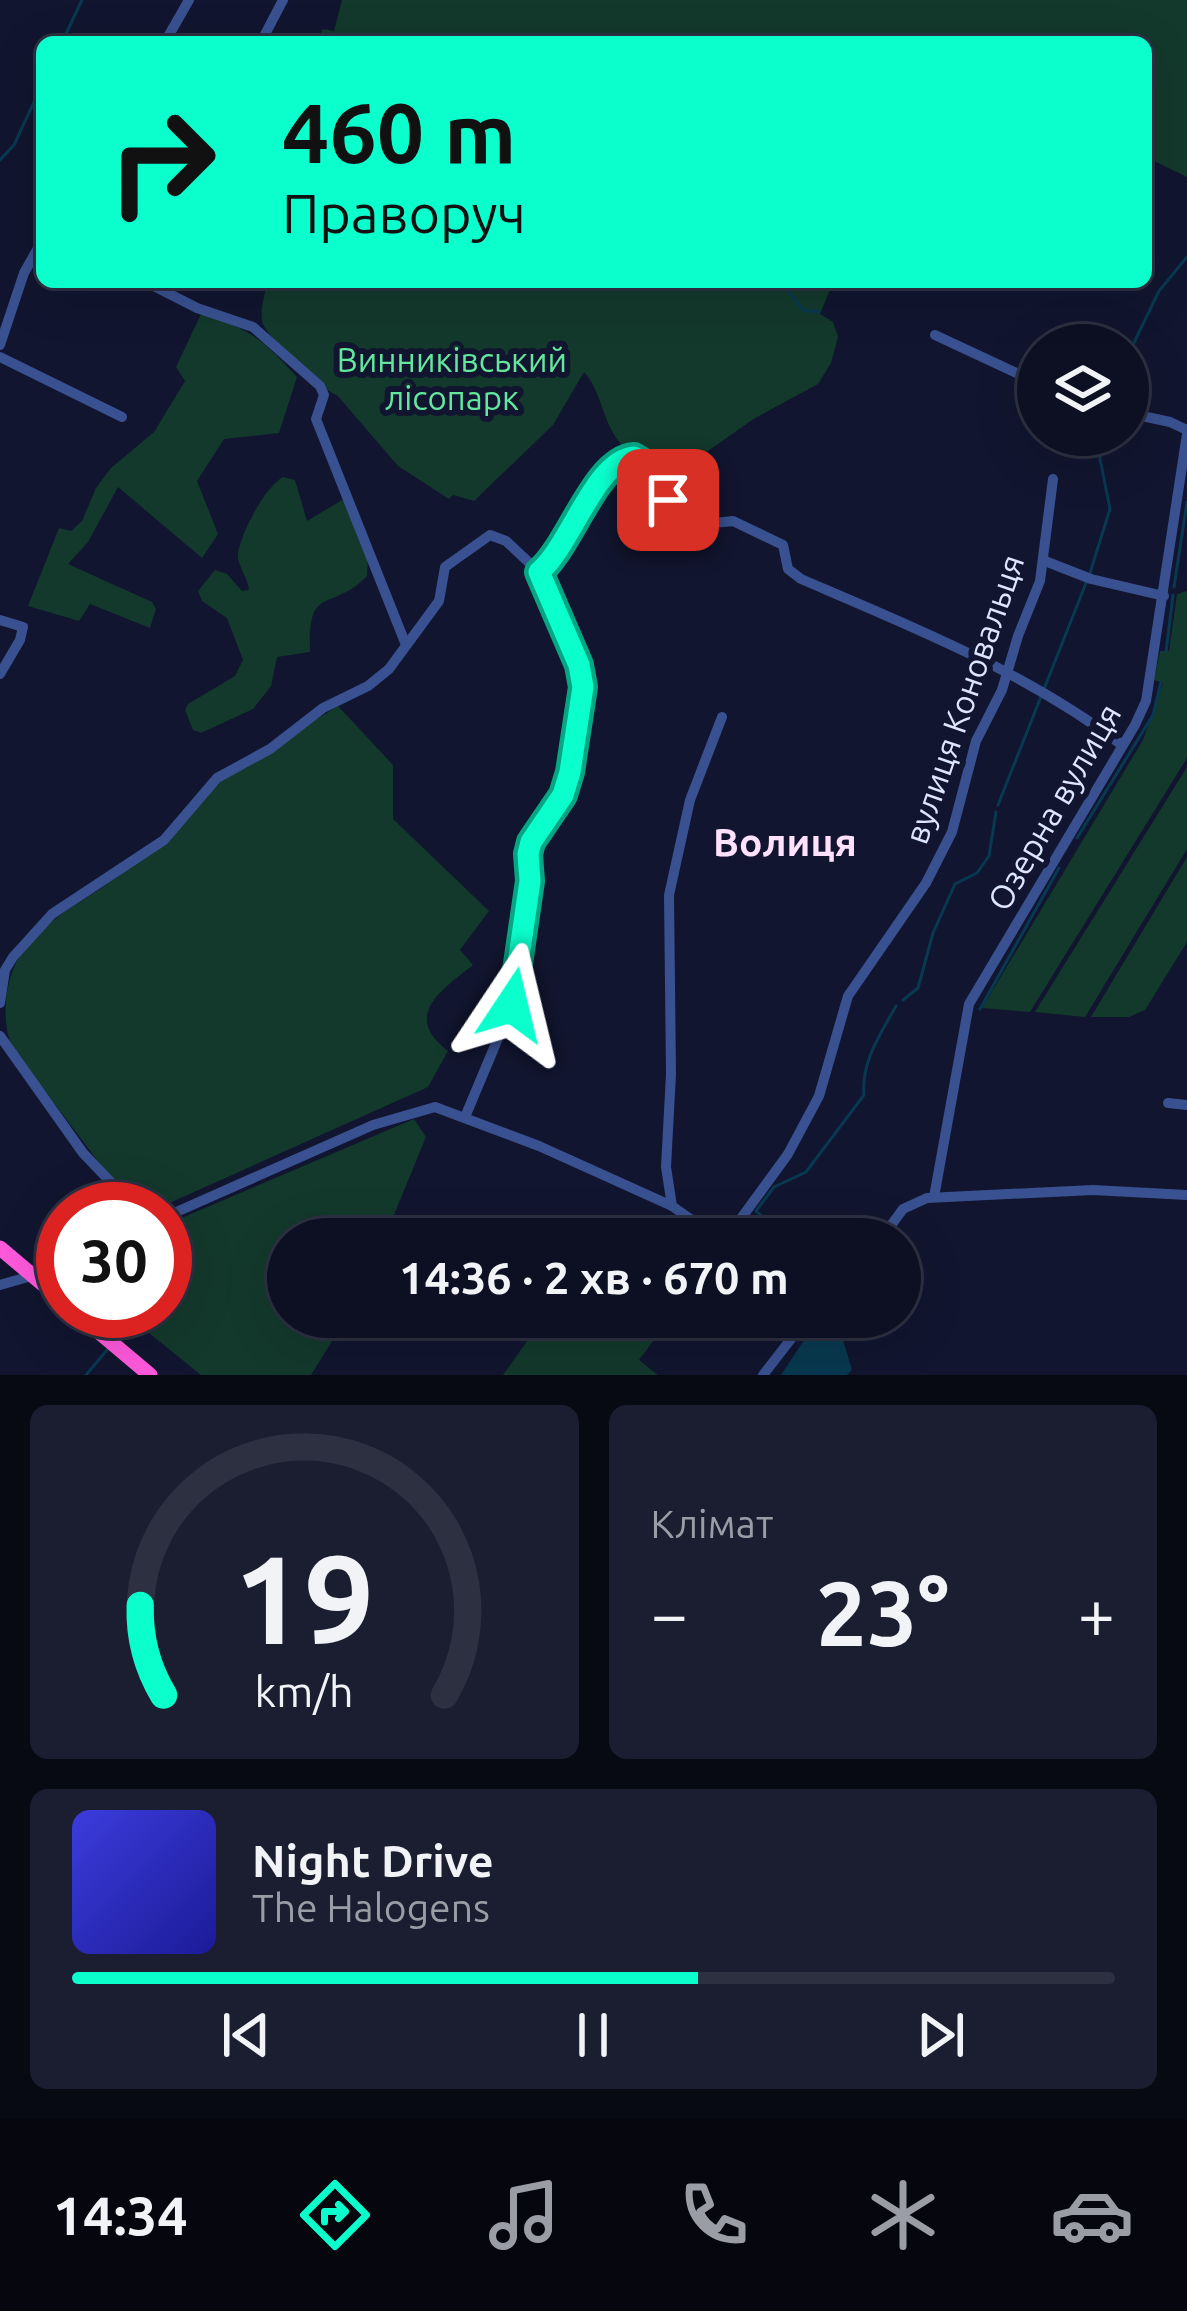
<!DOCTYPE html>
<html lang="uk">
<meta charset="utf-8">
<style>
:root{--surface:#0d1023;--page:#1b1e30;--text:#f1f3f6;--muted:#9a9da6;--line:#2d3041;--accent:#0affcc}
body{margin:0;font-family:Ubuntu,sans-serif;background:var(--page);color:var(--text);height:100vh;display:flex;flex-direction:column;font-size:45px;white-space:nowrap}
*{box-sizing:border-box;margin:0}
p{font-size:39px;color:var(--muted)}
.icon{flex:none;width:66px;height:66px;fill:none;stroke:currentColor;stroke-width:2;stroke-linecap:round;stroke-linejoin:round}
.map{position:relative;height:1375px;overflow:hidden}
.panel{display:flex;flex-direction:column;gap:30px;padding:30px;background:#070913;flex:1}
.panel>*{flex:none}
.guide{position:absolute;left:36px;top:36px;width:1116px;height:252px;border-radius:18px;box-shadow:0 12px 48px #0002,0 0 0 3px var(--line);background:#0affcc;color:#111;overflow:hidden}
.tools{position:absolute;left:1017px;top:324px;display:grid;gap:24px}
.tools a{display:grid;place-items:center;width:132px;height:132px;border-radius:50%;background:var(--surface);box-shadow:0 12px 48px #0002,0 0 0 3px var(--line);font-size:60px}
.speed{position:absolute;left:36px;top:1182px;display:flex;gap:24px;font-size:60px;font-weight:700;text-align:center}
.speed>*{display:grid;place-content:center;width:156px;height:156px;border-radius:50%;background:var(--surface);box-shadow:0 12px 48px #0002,0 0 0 3px var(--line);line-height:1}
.speed .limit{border:18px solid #d22;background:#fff;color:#111}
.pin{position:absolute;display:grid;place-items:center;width:102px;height:102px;color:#fff;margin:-51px;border-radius:24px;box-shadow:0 6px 18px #0006}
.me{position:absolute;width:132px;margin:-66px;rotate:10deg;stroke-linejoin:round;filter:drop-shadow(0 0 9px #0008)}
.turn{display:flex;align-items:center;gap:42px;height:252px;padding:0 48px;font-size:54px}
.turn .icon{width:156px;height:156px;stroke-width:2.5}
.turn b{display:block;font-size:84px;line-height:102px}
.big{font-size:90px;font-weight:600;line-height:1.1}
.panel .widget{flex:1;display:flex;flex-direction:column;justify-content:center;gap:18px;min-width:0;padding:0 42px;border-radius:18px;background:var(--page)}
.panel .dial{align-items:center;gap:0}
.dial svg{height:312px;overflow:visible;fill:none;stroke:var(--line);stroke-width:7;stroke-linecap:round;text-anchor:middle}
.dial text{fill:var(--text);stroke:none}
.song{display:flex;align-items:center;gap:36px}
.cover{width:144px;height:144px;border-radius:18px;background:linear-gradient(135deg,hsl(240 70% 55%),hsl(240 70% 35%))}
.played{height:12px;border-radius:6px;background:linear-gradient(90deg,var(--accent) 60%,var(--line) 60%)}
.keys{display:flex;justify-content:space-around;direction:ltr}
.heat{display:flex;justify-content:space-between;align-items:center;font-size:66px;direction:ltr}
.panel .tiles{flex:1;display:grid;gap:30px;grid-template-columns:1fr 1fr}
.widget:last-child{grid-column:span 2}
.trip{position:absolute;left:267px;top:1218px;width:654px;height:120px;border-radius:60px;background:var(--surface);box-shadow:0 12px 48px #0002,0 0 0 3px var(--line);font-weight:600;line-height:120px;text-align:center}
.tab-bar{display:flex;height:192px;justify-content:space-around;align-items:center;background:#05060e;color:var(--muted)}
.tab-bar .icon{width:84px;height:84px}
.tab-bar .selected{color:var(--accent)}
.tab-bar b{font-size:54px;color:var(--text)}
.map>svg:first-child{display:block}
</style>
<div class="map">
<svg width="1187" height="1375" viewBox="0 0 1187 1375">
<rect width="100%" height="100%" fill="#11152f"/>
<!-- green -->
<g fill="#13392c">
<polygon points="342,0 1187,0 1187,177 1146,157 1146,42 316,42 323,29 334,31"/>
<path d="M267,282H833L820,314L833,322L838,337L831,363L818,384L755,418L705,453L653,465C643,453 629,454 620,443C602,421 602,392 584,372L553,425L474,501L453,495L449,499L398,466L337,395C323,391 265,337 262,321C260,309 265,294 267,282Z"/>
<path d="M201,314C252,330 261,338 297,377L279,433L224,439L197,481L218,534L202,558L118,487L88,542L68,564L152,602L156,609L150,628L90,604L79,621L28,606L59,528L71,531L82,521L96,488L111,468L154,432L185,381L176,367Z"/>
<path d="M283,477L295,480L307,521L344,499L368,555L367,576C330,614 308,582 310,652L277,657L271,686L253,709L201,733L193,730L185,710L188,704L235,676L243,660L227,618L202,601L198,591L215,570L227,574L242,591L249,590C248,577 236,564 238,553C241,533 265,487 283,477Z"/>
<polygon points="1187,591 1187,758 1030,1012 982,1008 1143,740 1163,683 1154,680 1160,651 1169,651 1177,594"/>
<path d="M338,706L393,765V819L489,911L460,950L473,965C443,989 401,1015 448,1051L428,1087L156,1209H135L133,1199L103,1168L12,1047C0,1019 5,974 24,950C49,916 86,901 118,876C154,847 184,810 220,781C256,753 299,731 338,706Z"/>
<polygon points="1187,767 1187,849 1085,1017 1035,1012"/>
<polygon points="1187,857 1187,942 1145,1010 1129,1017 1091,1017"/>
<polygon points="414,1119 426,1137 384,1239 288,1239 288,1317 347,1317 311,1375 201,1375 133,1320 131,1311 165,1311 165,1225"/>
<polygon points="544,1317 671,1317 639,1360 658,1375 503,1375"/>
</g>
<!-- water -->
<polygon fill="#083950" points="827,1317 836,1317 852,1370 847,1375 781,1375 816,1322"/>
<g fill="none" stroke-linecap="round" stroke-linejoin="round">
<!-- stream -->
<g stroke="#083950" stroke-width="3">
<polyline points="62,42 82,0"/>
<polyline points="0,160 14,145 42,85"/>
<polyline points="788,290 803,310 819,312"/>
<polyline points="1128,355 1159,291 1187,257"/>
<polyline points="1090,573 1110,509 1100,459 1101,435"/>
<polyline points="1174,587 1187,502"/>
<polyline points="1166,652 1173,595"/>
<polyline points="998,805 1086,583"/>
<polyline points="1077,838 1153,715 1161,682"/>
<polyline points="903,1000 918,988 933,933 955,884 977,873 989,856 996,812"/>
<polyline points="980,1009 1059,868"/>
<path d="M788,1239L756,1211L774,1187L806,1172L864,1095C861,1062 880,1035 896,1006"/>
<polyline points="119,1311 125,1321 120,1334"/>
<polyline points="86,1375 107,1350"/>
</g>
<!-- minor -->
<g stroke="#395190" stroke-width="10">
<polyline points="165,42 189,0"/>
<polyline points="261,42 283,0"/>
<polyline points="146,282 197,308 253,327 320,386 324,395 316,419 406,645"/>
<polyline points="935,335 1038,383"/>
<polyline points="0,345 24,273 42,241"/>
<polyline points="0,357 122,417"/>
<polyline points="1128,413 1170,422 1187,430"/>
<polyline points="1045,561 1091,579 1164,596"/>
<path d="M539,572C569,547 596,460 634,457C663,473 661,509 685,526L733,521L783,545L788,569L801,579C911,626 1026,672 1122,745"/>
<polyline points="0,620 23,627 20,640 0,674"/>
<polyline points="0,1003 5,970 13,957 52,914 164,840 217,778 270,749 323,708 368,686 389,669 439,601 445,567 490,535 506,541 539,572 579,665 583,687 579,725 563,795 531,843 528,854 530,881 512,1005 465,1117"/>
<polyline points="0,1036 83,1153 125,1197 131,1209"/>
<polyline points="1168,1103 1187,1105"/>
<polyline points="934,1197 969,1004 1135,725 1146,701 1187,434"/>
<polyline points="672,1206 666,1167 671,1074 669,895 690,800 722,717"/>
<polyline points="165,1217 373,1125 435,1107 539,1146 672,1206 719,1239"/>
<polyline points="726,1239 788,1154 819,1096 848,996 926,883 952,832 976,741 1002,690 1018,636 1040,581 1053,479"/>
<polyline points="881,1239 903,1209 927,1198 1093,1190 1187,1195"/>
<polyline points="0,1285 63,1267"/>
<polyline points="763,1375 808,1317"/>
</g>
<!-- highway -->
<g stroke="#ff59dc" stroke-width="15">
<polyline points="0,1248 63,1301"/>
<polyline points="74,1311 150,1375"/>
</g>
</g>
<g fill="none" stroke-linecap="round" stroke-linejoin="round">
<defs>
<path id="route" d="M512,1005L530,881L528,854L531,842L563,795L570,772L583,687L579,665L539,572C570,547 595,460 634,457L650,467L668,500"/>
</defs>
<!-- route casing -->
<use href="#route" stroke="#06a685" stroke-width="30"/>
<!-- route -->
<use href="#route" stroke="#0affcc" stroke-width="21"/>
</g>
<g text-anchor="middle" stroke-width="12" stroke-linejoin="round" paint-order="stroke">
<!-- park labels -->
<g font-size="33" fill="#62e79d" stroke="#11152f">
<text x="452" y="372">Винниківський<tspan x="452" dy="38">лісопарк</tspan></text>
</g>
<!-- street labels -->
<g font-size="33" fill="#dee5ff" stroke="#11152f">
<text transform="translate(964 699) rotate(-71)" y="12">вулиця Коновальця</text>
<text transform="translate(1054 807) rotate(-60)" y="12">Озерна вулиця</text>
</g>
<!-- quarter labels -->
<g font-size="39" font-weight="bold" fill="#ffe0fd" stroke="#11152f">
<text x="785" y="856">Волиця</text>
</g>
</g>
</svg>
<div class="tools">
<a><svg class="icon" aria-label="layers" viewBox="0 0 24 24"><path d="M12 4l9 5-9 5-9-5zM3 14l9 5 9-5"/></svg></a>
</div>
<div class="speed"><div class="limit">30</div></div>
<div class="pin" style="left:668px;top:500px;background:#d93025"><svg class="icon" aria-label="arrive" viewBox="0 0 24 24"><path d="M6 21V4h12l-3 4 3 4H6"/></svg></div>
<svg class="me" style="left:512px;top:1005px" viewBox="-20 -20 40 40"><path d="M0-17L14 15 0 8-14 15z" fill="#0affcc" stroke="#fff" stroke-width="4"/></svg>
<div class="trip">14:36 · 2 хв · 670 m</div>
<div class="guide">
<div class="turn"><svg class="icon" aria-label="right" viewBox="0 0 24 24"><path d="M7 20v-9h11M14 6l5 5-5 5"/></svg><div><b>460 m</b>Праворуч</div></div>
</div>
</div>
<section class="panel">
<div class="tiles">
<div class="widget dial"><svg viewBox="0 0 100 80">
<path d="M14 69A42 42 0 1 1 86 69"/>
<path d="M14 69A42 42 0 0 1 8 46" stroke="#0affcc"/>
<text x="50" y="56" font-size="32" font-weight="700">19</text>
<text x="50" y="72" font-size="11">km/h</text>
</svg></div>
<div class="widget"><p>Клімат</p>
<div class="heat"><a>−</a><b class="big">23°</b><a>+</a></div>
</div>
<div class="widget">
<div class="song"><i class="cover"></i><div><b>Night Drive</b><p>The Halogens</p></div></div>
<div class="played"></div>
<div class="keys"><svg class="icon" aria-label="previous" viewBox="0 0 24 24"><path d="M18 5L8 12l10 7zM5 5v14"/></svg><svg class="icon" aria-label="pause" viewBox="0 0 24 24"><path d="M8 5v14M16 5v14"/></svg><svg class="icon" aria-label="next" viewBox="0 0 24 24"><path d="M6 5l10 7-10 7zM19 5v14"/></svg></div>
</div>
</div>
</section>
<nav class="tab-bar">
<b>14:34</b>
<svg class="icon selected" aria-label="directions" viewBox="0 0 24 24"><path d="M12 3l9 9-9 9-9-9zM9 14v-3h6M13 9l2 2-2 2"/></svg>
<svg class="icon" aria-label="music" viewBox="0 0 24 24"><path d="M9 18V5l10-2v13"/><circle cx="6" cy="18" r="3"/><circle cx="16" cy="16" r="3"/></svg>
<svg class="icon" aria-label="phone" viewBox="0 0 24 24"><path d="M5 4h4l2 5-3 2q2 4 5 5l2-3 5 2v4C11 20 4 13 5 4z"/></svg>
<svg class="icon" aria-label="climate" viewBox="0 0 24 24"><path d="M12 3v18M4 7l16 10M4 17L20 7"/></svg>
<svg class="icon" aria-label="car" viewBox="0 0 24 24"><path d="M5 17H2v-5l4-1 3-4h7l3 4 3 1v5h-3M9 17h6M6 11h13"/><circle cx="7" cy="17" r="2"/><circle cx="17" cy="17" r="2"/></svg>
</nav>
